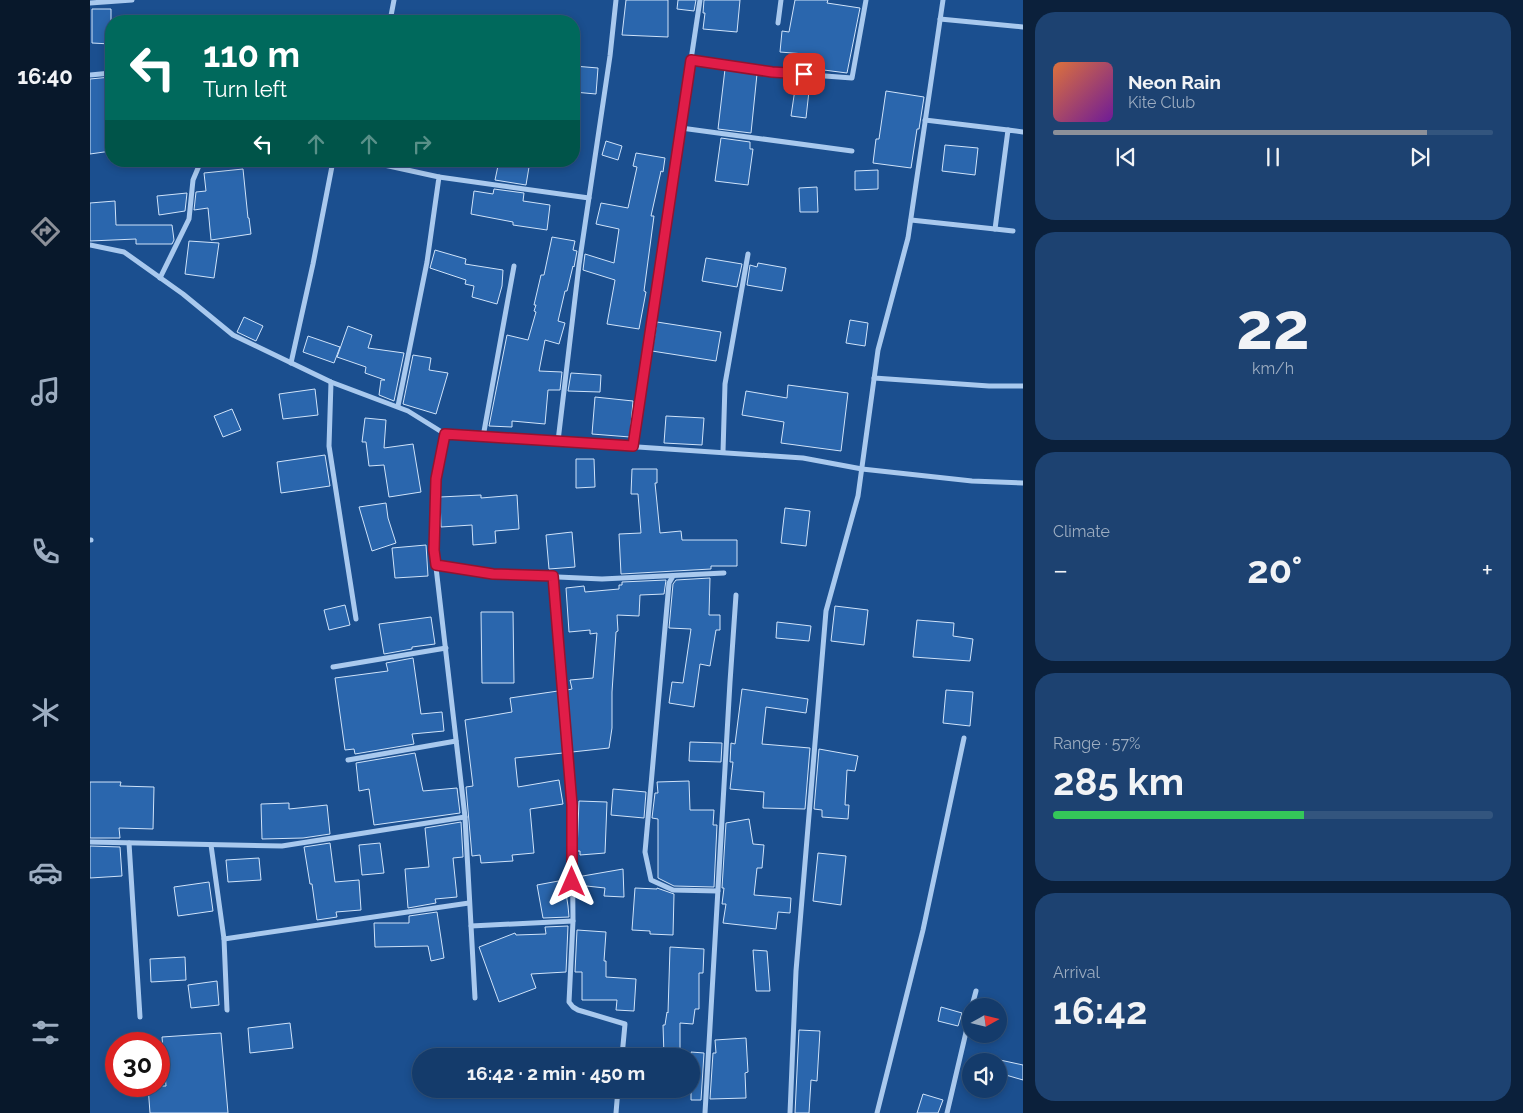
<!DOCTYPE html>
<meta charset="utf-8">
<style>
:root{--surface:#143b6b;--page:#1d4271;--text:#f1f3f6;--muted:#9dadc1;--line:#33557e;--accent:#8c9099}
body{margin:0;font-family:Raleway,sans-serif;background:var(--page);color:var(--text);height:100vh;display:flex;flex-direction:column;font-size:19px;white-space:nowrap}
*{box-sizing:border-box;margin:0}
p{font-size:16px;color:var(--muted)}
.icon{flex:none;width:28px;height:28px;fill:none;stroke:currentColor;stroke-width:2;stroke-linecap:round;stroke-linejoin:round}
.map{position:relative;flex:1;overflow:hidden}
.details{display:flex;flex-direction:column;gap:12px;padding:12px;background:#0b203b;width:500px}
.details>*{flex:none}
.banner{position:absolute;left:15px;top:15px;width:475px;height:152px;border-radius:20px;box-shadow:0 2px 8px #0003,0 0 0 1px var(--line);background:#00695c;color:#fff;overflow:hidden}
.needle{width:32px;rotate:82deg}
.controls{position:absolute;left:872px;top:998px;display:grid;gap:10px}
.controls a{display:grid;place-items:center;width:45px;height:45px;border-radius:50%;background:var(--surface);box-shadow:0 2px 8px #0003,0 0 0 1px var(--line);font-size:25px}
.speed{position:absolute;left:15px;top:1032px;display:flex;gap:10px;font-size:25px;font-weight:700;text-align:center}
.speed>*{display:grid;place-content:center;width:65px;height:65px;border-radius:50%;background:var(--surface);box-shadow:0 2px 8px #0003,0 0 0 1px var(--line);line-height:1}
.speed .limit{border:8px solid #d22;background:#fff;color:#111}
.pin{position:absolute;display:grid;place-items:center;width:42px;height:42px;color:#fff;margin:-21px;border-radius:10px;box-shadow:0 2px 8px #0006}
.me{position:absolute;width:55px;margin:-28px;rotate:0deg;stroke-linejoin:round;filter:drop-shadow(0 0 4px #0008)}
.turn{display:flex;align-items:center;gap:18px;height:105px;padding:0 15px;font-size:22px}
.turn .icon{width:65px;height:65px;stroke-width:2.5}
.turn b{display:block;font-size:35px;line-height:42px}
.lanes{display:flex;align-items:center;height:48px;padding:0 15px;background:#0003;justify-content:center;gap:25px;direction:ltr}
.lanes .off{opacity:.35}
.big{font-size:38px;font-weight:700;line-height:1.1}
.details .widget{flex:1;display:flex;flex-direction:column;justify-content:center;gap:8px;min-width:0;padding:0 18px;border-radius:20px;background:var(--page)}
.details .dial{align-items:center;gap:0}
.dial b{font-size:65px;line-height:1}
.song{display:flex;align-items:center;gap:15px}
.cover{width:60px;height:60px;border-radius:8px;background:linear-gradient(135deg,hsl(20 70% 55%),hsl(280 70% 35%))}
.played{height:5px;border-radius:2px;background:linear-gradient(90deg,var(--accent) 85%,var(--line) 85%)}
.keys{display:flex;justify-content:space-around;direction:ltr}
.heat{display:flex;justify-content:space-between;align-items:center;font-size:28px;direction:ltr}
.charge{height:8px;border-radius:4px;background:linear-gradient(90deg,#34c759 57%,var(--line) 0)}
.trip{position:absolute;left:322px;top:1048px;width:288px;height:50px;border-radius:25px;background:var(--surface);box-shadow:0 2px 8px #0003,0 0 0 1px var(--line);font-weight:700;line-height:50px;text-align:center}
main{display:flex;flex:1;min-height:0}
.menu{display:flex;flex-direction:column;width:90px;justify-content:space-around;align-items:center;background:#08182b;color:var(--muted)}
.menu .icon{width:35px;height:35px}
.menu .active{color:var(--accent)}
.menu b{font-size:22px;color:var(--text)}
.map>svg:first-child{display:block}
</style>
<main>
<nav class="menu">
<b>16:40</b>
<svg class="icon active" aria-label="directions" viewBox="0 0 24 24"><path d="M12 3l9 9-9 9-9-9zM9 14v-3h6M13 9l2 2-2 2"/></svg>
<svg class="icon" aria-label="music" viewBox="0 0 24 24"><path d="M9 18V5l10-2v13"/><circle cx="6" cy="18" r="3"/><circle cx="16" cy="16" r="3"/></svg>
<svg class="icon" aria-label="phone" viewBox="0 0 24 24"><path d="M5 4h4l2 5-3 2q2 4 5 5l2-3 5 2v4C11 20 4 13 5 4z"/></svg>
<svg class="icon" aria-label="climate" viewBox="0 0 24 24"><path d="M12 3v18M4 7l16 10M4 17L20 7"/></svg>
<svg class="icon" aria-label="car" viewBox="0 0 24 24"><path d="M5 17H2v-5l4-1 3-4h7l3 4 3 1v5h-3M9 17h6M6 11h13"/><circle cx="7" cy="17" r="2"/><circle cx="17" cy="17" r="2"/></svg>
<svg class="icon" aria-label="filters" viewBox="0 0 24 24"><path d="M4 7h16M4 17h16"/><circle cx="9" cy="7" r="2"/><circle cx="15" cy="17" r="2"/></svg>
</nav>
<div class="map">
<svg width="933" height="1113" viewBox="0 0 933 1113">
<rect width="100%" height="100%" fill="#1b4f8f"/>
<!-- building -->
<g fill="#2a66ad" stroke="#cfe3fa">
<polygon points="536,0 578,0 578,37 532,35"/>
<polygon points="588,0 606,0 604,11 587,9"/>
<polygon points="614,0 650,0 647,32 613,29 615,13 613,13"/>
<polygon points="705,0 738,0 737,3 770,8 757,73 726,69 727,55 690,52 692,31 699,32"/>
<polygon points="2,9 21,9 21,44 2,43"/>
<polygon points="484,66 508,68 506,94 484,92"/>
<polygon points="635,69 667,74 661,133 628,129"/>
<polygon points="21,77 21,151 0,154 0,79"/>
<polygon points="705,89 719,91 716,118 701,116"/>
<polygon points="796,91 834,97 829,129 827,129 821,168 783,163 786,139 789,139"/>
<polygon points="631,138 660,142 660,149 663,149 658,185 625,181"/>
<polygon points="516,141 532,146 528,160 512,155"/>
<polygon points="855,145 888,148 885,175 852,171"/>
<polygon points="546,153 575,158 573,172 571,171 561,216 564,216 554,291 556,292 549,329 517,324 525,280 493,270 495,254 524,263 529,229 506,224 511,203 538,208 547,167 543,166"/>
<polygon points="409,161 440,161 436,185 405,180"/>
<polygon points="153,169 158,218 159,218 161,234 121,240 118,208 104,210 106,192 116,191 114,173"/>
<polygon points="788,170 788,189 765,190 765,171"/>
<polygon points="727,187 728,212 710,212 709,188"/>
<polygon points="404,189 434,193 433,201 460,205 457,230 423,225 423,222 381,214 384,191 403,194"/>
<polygon points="97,193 95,211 69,215 67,196"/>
<polygon points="25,201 26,225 82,225 84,240 82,244 46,244 46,239 0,241 0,203"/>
<polygon points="462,237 485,241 483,250 487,251 484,267 483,266 477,291 475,291 468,321 475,323 469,344 455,340 449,371 472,372 470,390 458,390 455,424 422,421 422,427 399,426 417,335 438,340 446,312 444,311 446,305 444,305 451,275 454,275"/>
<polygon points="99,241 129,243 124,278 95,274"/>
<polygon points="345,250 376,259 375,264 413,270 412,286 407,304 382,297 384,286 375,284 376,280 340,268"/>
<polygon points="616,258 652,264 647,287 612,281"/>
<polygon points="668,263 696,268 692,291 657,285 660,265 667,267"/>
<polygon points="154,317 173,326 166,341 147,332"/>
<polygon points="760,320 778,323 775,346 756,343"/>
<polygon points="567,322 631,332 626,361 562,351"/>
<polygon points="258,326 282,335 278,348 314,353 304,401 289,395 291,380 295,380 275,373 276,367 247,357"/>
<polygon points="218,336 250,347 244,363 213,352"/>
<polygon points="323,355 341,358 339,370 358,373 346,414 313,404"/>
<polygon points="481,373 511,375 510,392 478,391"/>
<polygon points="698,385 758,393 751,451 691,443 694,422 652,415 656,391 697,398"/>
<polygon points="225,389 228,415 193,419 189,394"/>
<polygon points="505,397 543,401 540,437 502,434"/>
<polygon points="142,409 151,430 133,437 124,416"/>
<polygon points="576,416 614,418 612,445 574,443"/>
<polygon points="275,418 296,420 294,448 323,444 331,492 299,497 294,465 279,466 276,442 272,442"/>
<polygon points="235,455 240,486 191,493 187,462"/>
<polygon points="486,459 504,459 505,487 486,488"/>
<polygon points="542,469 567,469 567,483 565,483 570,533 591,531 592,540 647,540 647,566 621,566 621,569 531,574 529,534 551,533 548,494 541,494"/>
<polygon points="391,495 391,498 427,495 429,529 405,531 406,543 383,545 382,525 351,527 350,497"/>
<polygon points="296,503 298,518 306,543 282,551 269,507"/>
<polygon points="695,508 720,511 716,546 691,543"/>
<polygon points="482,532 485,567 459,569 456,535"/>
<polygon points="336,545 338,576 305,578 302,548"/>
<polygon points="620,578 619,615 630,615 630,630 626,630 620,666 610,664 604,707 579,703 582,682 593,683 601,629 579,628 583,584 586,580"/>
<polygon points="576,580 574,594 550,595 549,616 527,615 528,631 526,632 522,692 522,728 519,748 482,752 477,690 482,689 480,680 503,678 507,633 500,634 500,630 479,632 476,588 494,586 495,592 529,589 529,585 532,585 532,582"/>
<polygon points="255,605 260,625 239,630 234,610"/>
<polygon points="745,606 778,610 774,645 741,641"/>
<polygon points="391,612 423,612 424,683 392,683"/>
<polygon points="341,617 345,644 322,647 322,649 294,654 289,624"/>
<polygon points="827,620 864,623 863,636 883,639 880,661 823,657"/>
<polygon points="687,622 721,626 719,641 686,638"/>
<polygon points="323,658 331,714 352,712 354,731 322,734 324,744 265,754 264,749 255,750 245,678 298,671 296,663"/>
<polygon points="652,689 718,699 716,713 676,707 672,744 720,748 715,809 673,808 674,792 640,789 643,762 640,762 641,743 645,744"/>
<polygon points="856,690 883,692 880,726 853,723"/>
<polygon points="468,691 473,753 425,758 428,787 469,780 473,804 440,809 444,853 422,855 423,861 391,863 390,855 382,856 376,787 383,786 375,720 422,712 420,698"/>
<polygon points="600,742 632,743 631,762 599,761"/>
<polygon points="729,749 768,756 765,771 757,770 755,805 759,805 758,819 732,817 732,810 724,809"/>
<polygon points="325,753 333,791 367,788 370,813 284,825 279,789 269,791 266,763"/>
<polygon points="599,781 600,810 624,810 623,825 627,825 624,887 584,886 568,878 568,819 562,818 565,793 568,793 567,782"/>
<polygon points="0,782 31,782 30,786 64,787 63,829 29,828 30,838 0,838"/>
<polygon points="523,789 556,792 554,818 521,815"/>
<polygon points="489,801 517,802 515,853 490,855 490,851 487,851"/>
<polygon points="199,803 199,809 237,805 240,834 213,838 172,839 171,804"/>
<polygon points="659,819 663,844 674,845 672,868 667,868 664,895 701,898 700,913 688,912 686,929 633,923 636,904 632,904 634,888 632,888 636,823"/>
<polygon points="371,822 373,857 363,858 367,897 345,899 346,903 318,908 315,869 339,867 335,828"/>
<polygon points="240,843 245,882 269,880 271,910 246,912 247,917 227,920 222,884 220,884 214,847"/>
<polygon points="290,843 294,873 272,875 269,845"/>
<polygon points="0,846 30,847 32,876 0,878"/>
<polygon points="728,853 756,856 751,905 723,901"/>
<polygon points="169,858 171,880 138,882 136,860"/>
<polygon points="533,869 534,897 514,896 515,888 487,885 487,877"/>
<polygon points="474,880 478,906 479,917 453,918 447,885"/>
<polygon points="119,882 123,911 88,916 84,887"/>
<polygon points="545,888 567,889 567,888 584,894 583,935 560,934 560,931 542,930"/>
<polygon points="347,912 354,958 341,961 338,946 285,947 284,923 319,923 319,916"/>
<polygon points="478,926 476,972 441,974 446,988 409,1002 389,947 425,933 426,935 456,934 455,927"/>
<polygon points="487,930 516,932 514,961 516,961 516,977 546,979 544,1011 526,1010 527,1000 492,1000 492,972 485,972"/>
<polygon points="580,947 614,949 613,973 609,973 609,1009 605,1009 603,1024 590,1023 590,1056 574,1056 573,1025 575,1025 577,1012 578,1013"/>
<polygon points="663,950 677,951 680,991 666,991"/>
<polygon points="95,957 96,980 61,982 60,959"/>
<polygon points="127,981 129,1005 101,1008 98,985"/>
<polygon points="851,1007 872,1013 868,1026 848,1021"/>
<polygon points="200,1023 203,1048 160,1053 158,1028"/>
<polygon points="709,1030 730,1031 727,1081 721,1080 719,1113 705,1113"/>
<polygon points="131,1033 138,1113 60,1113 58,1086 76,1086 72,1037"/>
<polygon points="656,1038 658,1072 655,1073 656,1098 620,1099 623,1053 626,1053 625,1040"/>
<polygon points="601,1052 614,1053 611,1100 601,1100"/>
<polygon points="887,1055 933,1065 933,1080 909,1073 909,1061 886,1061"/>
<polygon points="833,1094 853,1100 848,1113 827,1113"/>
</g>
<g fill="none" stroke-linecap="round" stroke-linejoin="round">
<!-- street -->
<g stroke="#a9c9ee" stroke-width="5">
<polyline points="0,3 42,0"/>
<polyline points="850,19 933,27"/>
<polyline points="180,20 180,21"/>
<polyline points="300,21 304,0"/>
<polyline points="688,23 691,0"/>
<polyline points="601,60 681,72 762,78 776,0"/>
<polyline points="0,75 21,73"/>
<polyline points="835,120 918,130"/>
<polyline points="591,128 762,151"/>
<polyline points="276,161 349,177 337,262 308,406"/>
<polyline points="349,177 499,198"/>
<polyline points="821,220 905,229 918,130 933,132"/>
<polyline points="905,229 923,231"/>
<polyline points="0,245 34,252 93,294 143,335 241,382 318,411 355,434 713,458 772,469 882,481 933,483"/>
<polyline points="70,278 99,219 103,180 111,161"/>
<polyline points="201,363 223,264 243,161"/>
<polyline points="784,378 899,386 933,386"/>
<polyline points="241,382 239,446 266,619"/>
<polyline points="355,434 346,479 344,550 375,817 385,998"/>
<polyline points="393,437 424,266"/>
<polyline points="468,441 489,265 520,56 526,0"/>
<polyline points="543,446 610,0"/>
<polyline points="633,452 635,384 658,254"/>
<polyline points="0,540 1,540"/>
<polyline points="346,565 403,574 512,579 634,573"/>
<polyline points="463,576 482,805 483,921 479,1002 483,1007 488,1010 535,1024 532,1056"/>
<polyline points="583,576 579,583 555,852 561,880 583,890 628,891"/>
<polyline points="243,667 356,648"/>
<polyline points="258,760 366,741"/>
<polyline points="0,842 192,846 375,817"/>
<polyline points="39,843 50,1017"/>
<polyline points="121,845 134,939 137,1010"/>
<polyline points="381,926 483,921"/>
<polyline points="134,939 379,903"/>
<polyline points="882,1006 886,991"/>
<polyline points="526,1113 528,1089"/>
<polyline points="615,1113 640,682 646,595"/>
<polyline points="700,1113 706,971 736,611 768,496 788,350 818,238 853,0"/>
<polyline points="787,1113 833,930 874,738"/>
<polyline points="857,1113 881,1011"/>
</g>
</g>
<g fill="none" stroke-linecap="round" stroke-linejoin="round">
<defs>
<polyline id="route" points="482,882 482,805 463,576 403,574 346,565 344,550 346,479 355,434 543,446 601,60 682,72 714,74"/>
</defs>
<!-- route casing -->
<use href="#route" stroke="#92132f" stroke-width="12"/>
<!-- route -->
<use href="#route" stroke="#e11d48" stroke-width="9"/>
</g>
</svg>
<div class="controls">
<a><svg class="needle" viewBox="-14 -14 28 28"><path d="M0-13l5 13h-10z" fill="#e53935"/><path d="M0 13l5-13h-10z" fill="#9dadc1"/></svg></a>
<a><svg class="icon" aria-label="sound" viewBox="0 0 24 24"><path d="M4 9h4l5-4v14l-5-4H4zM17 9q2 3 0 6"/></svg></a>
</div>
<div class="speed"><div class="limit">30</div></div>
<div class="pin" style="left:714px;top:74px;background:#d93025"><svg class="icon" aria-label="arrive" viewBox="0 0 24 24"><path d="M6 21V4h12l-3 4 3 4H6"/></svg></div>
<svg class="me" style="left:482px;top:882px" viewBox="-20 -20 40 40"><path d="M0-17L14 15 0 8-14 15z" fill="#e11d48" stroke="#fff" stroke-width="4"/></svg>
<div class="trip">16:42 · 2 min · 450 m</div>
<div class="banner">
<div class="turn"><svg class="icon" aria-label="left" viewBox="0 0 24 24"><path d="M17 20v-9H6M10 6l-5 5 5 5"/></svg><div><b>110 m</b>Turn left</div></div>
<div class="lanes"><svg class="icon" aria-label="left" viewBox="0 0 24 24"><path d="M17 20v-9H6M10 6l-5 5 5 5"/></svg><svg class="icon off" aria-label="ahead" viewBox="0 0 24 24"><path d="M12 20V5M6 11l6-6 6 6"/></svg><svg class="icon off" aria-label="ahead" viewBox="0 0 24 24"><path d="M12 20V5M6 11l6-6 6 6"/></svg><svg class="icon off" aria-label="right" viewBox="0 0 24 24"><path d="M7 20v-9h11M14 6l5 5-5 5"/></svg></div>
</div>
</div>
<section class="details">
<div class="widget">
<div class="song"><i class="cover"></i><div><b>Neon Rain</b><p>Kite Club</p></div></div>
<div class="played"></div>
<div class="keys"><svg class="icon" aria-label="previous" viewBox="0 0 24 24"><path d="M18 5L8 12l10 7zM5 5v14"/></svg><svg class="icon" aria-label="pause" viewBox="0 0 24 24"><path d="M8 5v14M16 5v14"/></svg><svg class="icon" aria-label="next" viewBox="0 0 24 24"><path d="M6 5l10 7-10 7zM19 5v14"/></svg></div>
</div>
<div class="widget dial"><b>22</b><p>km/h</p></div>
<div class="widget"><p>Climate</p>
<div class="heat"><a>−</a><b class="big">20°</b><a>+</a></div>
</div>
<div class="widget"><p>Range · 57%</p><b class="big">285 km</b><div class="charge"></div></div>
<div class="widget"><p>Arrival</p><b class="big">16:42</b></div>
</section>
</main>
